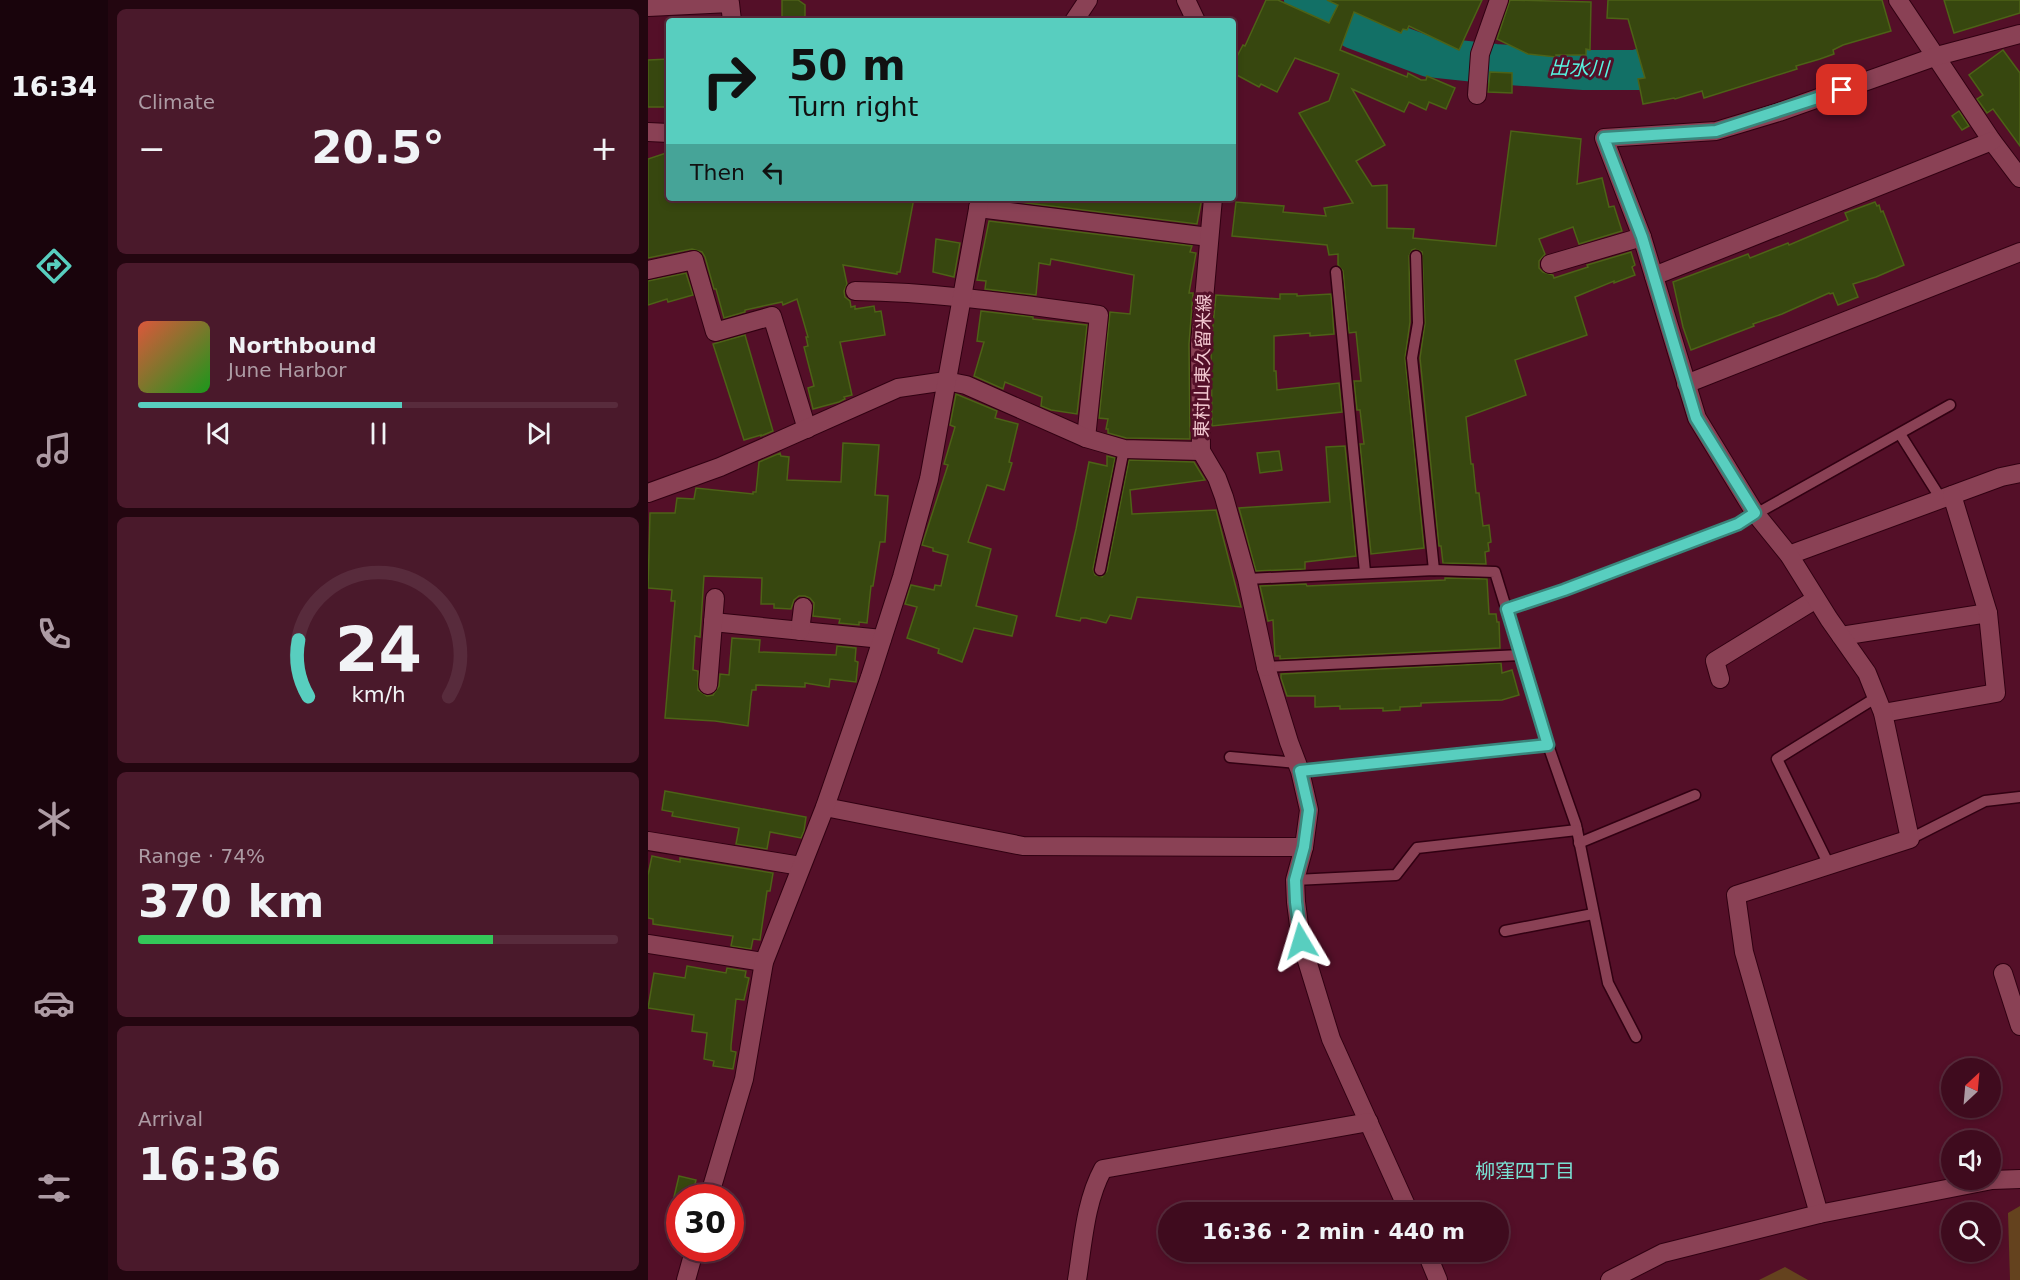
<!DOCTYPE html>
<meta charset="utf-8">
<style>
:root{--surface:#3f0b1e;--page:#4a192b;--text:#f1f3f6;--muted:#ad9ba4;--line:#582b3c;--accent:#58cebf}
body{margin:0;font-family:"DejaVu Sans","Noto Sans JP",sans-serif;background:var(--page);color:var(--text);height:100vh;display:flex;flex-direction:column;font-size:22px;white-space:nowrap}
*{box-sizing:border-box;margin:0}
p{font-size:20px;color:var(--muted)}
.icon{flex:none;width:33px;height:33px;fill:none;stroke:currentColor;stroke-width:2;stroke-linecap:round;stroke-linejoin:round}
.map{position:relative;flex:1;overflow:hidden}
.drawer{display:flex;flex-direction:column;gap:9px;padding:9px;background:#230610;width:540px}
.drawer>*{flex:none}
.hud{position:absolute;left:18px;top:18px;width:570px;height:183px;border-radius:6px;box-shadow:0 3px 9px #0003,0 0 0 2px var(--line);background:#58cebf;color:#111;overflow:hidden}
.needle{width:39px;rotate:26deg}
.fabs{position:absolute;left:1293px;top:1058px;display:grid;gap:12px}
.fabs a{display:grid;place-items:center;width:60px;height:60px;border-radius:50%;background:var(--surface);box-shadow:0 3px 9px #0003,0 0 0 2px var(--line);font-size:30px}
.speed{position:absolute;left:18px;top:1184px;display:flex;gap:12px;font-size:30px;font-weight:700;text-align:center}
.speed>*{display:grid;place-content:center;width:78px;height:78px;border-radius:50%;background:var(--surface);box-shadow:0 3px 9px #0003,0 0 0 2px var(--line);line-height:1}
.speed .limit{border:9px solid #d22;background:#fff;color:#111}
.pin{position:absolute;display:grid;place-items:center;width:51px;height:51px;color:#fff;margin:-26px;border-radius:12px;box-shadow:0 3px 9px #0006}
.me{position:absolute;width:66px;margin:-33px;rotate:353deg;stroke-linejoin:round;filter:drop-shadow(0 0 4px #0008)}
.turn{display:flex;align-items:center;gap:21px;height:126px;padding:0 24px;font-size:27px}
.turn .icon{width:78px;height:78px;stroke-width:2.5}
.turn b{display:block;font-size:42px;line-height:51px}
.then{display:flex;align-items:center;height:57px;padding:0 24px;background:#0003;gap:12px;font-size:22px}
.big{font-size:45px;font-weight:600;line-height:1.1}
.drawer .tile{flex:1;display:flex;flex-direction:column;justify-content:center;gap:9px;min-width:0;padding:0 21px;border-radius:9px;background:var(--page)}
.drawer .dial{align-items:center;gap:0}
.dial svg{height:156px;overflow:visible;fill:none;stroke:var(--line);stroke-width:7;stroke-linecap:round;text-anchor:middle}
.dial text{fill:var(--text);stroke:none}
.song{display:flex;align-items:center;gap:18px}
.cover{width:72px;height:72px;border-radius:9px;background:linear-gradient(135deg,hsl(10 70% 55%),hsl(120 70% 35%))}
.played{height:6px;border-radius:3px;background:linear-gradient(90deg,var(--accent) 55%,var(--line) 55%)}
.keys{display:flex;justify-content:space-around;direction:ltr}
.heat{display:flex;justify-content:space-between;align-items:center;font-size:33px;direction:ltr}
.charge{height:9px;border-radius:4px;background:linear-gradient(90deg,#34c759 74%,var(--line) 0)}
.trip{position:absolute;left:510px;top:1202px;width:351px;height:60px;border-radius:30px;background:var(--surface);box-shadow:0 3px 9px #0003,0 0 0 2px var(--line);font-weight:600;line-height:60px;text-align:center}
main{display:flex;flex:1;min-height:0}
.tabs{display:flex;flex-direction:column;width:108px;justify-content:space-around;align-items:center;background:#19040c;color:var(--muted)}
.tabs .icon{width:42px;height:42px}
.tabs .on{color:var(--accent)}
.tabs b{font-size:27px;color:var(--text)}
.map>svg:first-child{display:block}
</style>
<main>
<nav class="tabs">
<b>16:34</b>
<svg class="icon on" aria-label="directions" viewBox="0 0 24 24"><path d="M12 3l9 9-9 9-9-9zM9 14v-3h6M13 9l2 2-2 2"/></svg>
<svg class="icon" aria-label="music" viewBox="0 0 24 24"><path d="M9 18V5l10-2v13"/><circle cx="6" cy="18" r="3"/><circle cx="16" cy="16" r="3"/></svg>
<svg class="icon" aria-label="phone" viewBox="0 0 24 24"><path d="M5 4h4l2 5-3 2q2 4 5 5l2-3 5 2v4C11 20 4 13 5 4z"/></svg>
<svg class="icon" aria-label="climate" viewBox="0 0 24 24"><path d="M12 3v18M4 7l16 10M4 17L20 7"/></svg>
<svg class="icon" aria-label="car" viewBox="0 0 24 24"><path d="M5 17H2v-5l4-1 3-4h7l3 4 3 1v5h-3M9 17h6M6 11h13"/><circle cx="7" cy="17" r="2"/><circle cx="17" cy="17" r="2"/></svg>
<svg class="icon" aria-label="filters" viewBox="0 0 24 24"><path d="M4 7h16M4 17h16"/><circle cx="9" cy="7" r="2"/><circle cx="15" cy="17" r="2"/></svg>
</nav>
<section class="drawer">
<div class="tile"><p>Climate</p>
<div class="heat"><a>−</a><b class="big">20.5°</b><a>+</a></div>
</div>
<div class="tile">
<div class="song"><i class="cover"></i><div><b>Northbound</b><p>June Harbor</p></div></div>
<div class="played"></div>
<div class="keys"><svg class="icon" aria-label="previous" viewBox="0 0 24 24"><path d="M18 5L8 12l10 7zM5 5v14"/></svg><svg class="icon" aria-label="pause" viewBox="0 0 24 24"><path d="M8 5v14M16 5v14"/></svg><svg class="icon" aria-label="next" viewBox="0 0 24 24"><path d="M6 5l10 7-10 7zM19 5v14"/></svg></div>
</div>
<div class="tile dial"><svg viewBox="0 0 100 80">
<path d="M14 69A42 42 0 1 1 86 69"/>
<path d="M14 69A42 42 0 0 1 9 40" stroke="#58cebf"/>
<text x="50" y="56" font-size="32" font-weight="700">24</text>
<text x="50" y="72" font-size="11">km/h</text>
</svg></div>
<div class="tile"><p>Range · 74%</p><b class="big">370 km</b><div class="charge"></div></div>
<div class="tile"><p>Arrival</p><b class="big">16:36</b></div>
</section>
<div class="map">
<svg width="1372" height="1280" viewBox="0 0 1372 1280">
<rect width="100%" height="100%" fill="#540f28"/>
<!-- green -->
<g fill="#64421e">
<polygon points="1372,1206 1372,1280 1362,1280 1360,1213"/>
<polygon points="1137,1267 1160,1280 1111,1280"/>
</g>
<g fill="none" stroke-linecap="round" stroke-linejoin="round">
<!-- river -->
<polyline stroke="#127066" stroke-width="40" points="656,0 706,29 781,57 847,64 936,70 988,70 1047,52"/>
</g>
<!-- building -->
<g fill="#37470f" stroke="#4d6217" stroke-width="1.5">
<polygon points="134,0 150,0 157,5 157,21 134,21"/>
<polygon points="618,0 630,0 681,23 690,5 679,0 834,0 811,50 761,26 759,30 755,29 753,33 706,12 692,50 759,77 760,73 773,80 778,80 779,76 807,88 798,109 781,102 778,110 761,102 756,112 704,89 737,145 708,161 724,186 739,185 739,228 766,229 765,238 848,246 863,131 933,139 929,184 954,178 961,207 966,206 974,231 931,244 925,227 891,239 897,254 891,261 891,268 895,272 905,275 906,278 940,267 939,265 983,252 987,265 984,267 987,275 966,283 966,281 927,297 939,335 867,360 878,395 818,417 823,464 825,464 828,493 831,493 835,526 841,525 843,542 840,543 841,551 837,552 838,564 795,563 793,546 791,546 772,358 777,323 774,252 767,249 764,250 761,256 762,322 757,358 776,548 723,554 712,444 716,444 712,410 709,410 706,381 713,381 708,332 701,333 695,271 690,265 690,254 681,255 679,245 584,236 588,202 636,206 635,212 678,216 676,208 705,203 651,113 681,101 691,74 647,58 629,92 613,84 611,87 585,73 585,64 595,45 597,46"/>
<polygon points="862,0 943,2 942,50 938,49 938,55 908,55 908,57 880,54 849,39"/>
<polygon points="960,0 1234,0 1243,31 1195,45 1185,50 1186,54 1172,59 1148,66 1149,69 1056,98 1054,91 1027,99 1026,98 995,104 990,79 997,78 980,19 959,18"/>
<polygon points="1296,0 1372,0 1372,13 1306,33"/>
<polygon points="1355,50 1372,73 1372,146 1345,109 1339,113 1329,99 1335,95 1321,75"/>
<polygon points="21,59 21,107 0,107 0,60"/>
<polygon points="842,72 864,73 864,93 840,92"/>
<polygon points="1311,111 1321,126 1314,130 1304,116"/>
<polygon points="21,152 21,198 266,198 252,272 249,272 249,274 195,265 199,284 196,291 197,297 202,301 203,307 207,306 207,309 226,306 227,312 233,311 237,335 192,342 204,395 196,397 197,399 191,402 165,409 160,388 166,386 156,347 160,346 158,337 160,337 149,299 135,305 134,302 97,310 97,312 76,318 68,289 66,289 57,257 54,252 44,249 0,258 0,159"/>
<polygon points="554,198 549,224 346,199 346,198"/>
<polygon points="1227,202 1229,206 1231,205 1233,212 1235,211 1256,265 1228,277 1205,284 1210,297 1190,305 1185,293 1182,294 1181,293 1134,314 1105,324 1106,326 1043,350 1035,327 1025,282 1100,254 1102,258 1140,243 1141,245 1200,220 1197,213"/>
<polygon points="341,221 544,246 542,252 548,253 541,293 545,293 541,344 542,439 478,438 460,433 460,429 458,429 460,419 451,418 462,312 482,314 486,275 403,259 402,265 391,263 388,295 337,289 338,281 329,280"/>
<polygon points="288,239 312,243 306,277 285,272"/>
<polygon points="38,273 45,295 20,302 19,299 0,305 0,281"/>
<polygon points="632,294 649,294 649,296 683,294 686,334 662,336 662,333 626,336 626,371 628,371 629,390 691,383 694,412 564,426 563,344 568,295 632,299"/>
<polygon points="333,311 385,317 385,319 439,325 429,414 403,410 393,406 394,397 357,382 355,389 326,376 336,342 329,341"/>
<polygon points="97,335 125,431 113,436 113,435 96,440 65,344"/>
<polygon points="308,394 349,411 347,418 370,424 361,462 364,463 356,490 339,485 320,542 343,549 328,606 369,616 364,636 326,628 314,662 290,653 291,649 259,638 269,607 257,604 263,585 286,590 287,585 293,586 300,555 285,551 285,548 274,545 300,465 296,464 307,427 302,425"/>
<polygon points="195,443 231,445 227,495 240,496 237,542 232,542 225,586 223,586 219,623 211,622 211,625 191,623 192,619 165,616 166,603 162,598 157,596 151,596 146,600 143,609 126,608 126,604 113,604 114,578 56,576 52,637 47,636 45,670 50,671 50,690 59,696 65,695 71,686 72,674 81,675 84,638 112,640 111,652 188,655 189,646 208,648 207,661 210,662 208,682 182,679 181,687 157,683 157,687 108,685 108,690 104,690 103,696 100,726 67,721 17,718 27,601 23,601 24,590 0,588 2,513 27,513 29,498 46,499 48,488 105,494 105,492 108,492 111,462 132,453 133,456 141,457 139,480 193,482"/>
<polygon points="697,446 708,556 657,562 657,569 608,571 591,508 682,502 678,447"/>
<polygon points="631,451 634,470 612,473 609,453"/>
<polygon points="459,456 467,458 445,569 447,575 454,577 459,571 481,460 546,462 557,480 482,490 484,514 568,510 593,607 489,597 483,619 462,615 458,623 438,618 433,618 432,621 408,616 428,529 441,462 459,466"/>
<polygon points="797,578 839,579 841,614 848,614 849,622 851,622 852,648 632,659 632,656 627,656 625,620 620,621 612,586 658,584 659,586 797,580"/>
<polygon points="853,663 854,673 864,670 871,695 854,700 773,703 773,706 752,707 752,710 735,711 735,708 692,709 692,706 667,707 667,696 639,696 633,678 633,674"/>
<polygon points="17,791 158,817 156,831 153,838 122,832 119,849 88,844 91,828 24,816 25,812 14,810"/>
<polygon points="4,856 32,862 32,858 125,873 122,891 119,891 112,940 105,939 103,949 83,946 85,936 5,924 5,919 0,918 0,875"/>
<polygon points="39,966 78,973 79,968 98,971 97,977 101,978 96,1000 88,999 83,1046 83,1051 88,1052 85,1069 65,1066 66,1061 56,1059 59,1033 44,1031 46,1015 0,1008 6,973 37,978"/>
<polygon points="31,1176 48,1180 44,1197 26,1197"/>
</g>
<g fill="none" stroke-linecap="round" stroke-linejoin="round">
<defs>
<g id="service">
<polyline points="768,256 770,323 764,358 786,570"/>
<polyline points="688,272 717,572"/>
<polyline points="1252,434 1293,499"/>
<polyline points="452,570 476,449"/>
<polyline points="599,579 786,570 847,572 900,745 928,825 960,983 988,1037"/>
<polyline points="859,609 916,590 1090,524 1302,405"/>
<polyline points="618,667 873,655"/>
<polyline points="582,757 649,763"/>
<polyline points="652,771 900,745"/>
<polyline points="1262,839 1337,801 1372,797"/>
<polyline points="931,843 1047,795"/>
<polyline points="1181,865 1129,759 1229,697"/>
<polyline points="647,880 748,875 769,848 929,830"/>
<polyline points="857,931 945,914"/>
</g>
<g id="minor">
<polyline points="1250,0 1344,141 1372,178"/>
<polyline points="0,7 82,3 84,21"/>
<polyline points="426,21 440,0"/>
<polyline points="829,95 832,54 851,0"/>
<polyline points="0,132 21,133"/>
<polyline points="330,208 561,237"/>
<polyline points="902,264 994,237"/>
<polyline points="0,270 46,260 67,332 124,316 159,429"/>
<polyline points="1006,276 1344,141"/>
<path d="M207,291C289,292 370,304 451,315L438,438"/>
<polyline points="1038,384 1372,252"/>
<polyline points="0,493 72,467 250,388 298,381 318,385 438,438 476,449 553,451"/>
<polyline points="1141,555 1353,477 1372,473"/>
<polyline points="65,622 234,639"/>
<polyline points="152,631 155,607"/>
<polyline points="1193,636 1340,613"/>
<polyline points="618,667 641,742 652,771 661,810 656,847 647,880 648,902 653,941 683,1039 761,1212"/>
<polyline points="1072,679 1067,661 1168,599"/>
<polyline points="60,685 67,598"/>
<polyline points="1235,713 1348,693 1340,613 1304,495"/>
<polyline points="177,807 375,846 656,847"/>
<polyline points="0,841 153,866"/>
<polyline points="0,944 116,962"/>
<polyline points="1355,973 1372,1026"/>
<polyline points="61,1197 96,1079 116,962 177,807 222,677 254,577 281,479 332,198"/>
<polyline points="1171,1214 1096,952 1088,895 1262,839 1235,713 1219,673 1181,619 1141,555 1107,513 1049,418 994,237 956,138 1068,131 1131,112 1289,56 1372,34"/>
<polyline points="778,1251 790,1280"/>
<polyline points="38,1280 47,1248"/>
<path d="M429,1280C435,1243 437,1202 455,1169L721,1122"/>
<polyline points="962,1280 1015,1253 1171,1214 1344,1180 1372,1179"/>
</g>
<g id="secondary">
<polyline points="538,0 548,21"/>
<polyline points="565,198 552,344 553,451 569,478 576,497 599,579 618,667"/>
</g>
</defs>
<!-- service casing -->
<use href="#service" stroke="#310012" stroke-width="13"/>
<!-- minor casing -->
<use href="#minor" stroke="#310012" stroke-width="20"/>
<!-- secondary casing -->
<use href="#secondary" stroke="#310012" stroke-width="20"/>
<!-- service -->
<use href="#service" stroke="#8a4155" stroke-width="10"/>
<!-- minor -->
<use href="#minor" stroke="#8a4155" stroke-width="18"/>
<!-- secondary -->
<use href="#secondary" stroke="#8a4155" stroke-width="18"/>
</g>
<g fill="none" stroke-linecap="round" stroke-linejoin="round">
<defs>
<polyline id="route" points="653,941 648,902 647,880 656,847 661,810 652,771 900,745 859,609 916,590 1090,524 1107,513 1048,418 994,237 956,138 1068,131 1194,90"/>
</defs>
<!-- route casing -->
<use href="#route" stroke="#39867c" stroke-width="15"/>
<!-- route -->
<use href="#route" stroke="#58cebf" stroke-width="10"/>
</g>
<g text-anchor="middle" stroke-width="6" stroke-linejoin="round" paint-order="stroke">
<!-- street labels -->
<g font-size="18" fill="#f4c9d2" stroke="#540f28">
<text transform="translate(555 366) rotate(-89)" y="6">東村山東久留米線</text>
</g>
<!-- water labels -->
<g font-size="20" font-style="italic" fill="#58f5e2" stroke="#540f28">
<text transform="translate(931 68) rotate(2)" y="7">出水川</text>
</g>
<!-- neighbourhood labels -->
<g font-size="20" fill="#79e1d3" stroke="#540f28">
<text x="877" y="1178">柳窪四丁目</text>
</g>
</g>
</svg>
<div class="fabs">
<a><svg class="needle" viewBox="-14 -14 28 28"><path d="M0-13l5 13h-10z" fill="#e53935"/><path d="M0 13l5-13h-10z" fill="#ad9ba4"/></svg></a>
<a><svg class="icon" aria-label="sound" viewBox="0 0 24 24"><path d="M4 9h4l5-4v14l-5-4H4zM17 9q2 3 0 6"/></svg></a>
<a><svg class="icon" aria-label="search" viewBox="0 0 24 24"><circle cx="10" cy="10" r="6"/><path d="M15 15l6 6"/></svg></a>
</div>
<div class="speed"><div class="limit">30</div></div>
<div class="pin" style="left:1194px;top:90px;background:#d93025"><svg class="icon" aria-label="arrive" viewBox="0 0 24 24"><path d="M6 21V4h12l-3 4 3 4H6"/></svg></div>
<svg class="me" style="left:653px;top:941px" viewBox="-20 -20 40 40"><path d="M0-17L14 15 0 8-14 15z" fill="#58cebf" stroke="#fff" stroke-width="4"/></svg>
<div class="trip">16:36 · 2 min · 440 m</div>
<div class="hud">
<div class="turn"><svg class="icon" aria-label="right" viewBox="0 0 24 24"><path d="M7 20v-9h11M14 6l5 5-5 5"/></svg><div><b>50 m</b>Turn right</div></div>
<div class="then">Then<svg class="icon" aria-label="left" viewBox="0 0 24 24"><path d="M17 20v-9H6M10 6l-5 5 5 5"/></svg></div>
</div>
</div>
</main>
